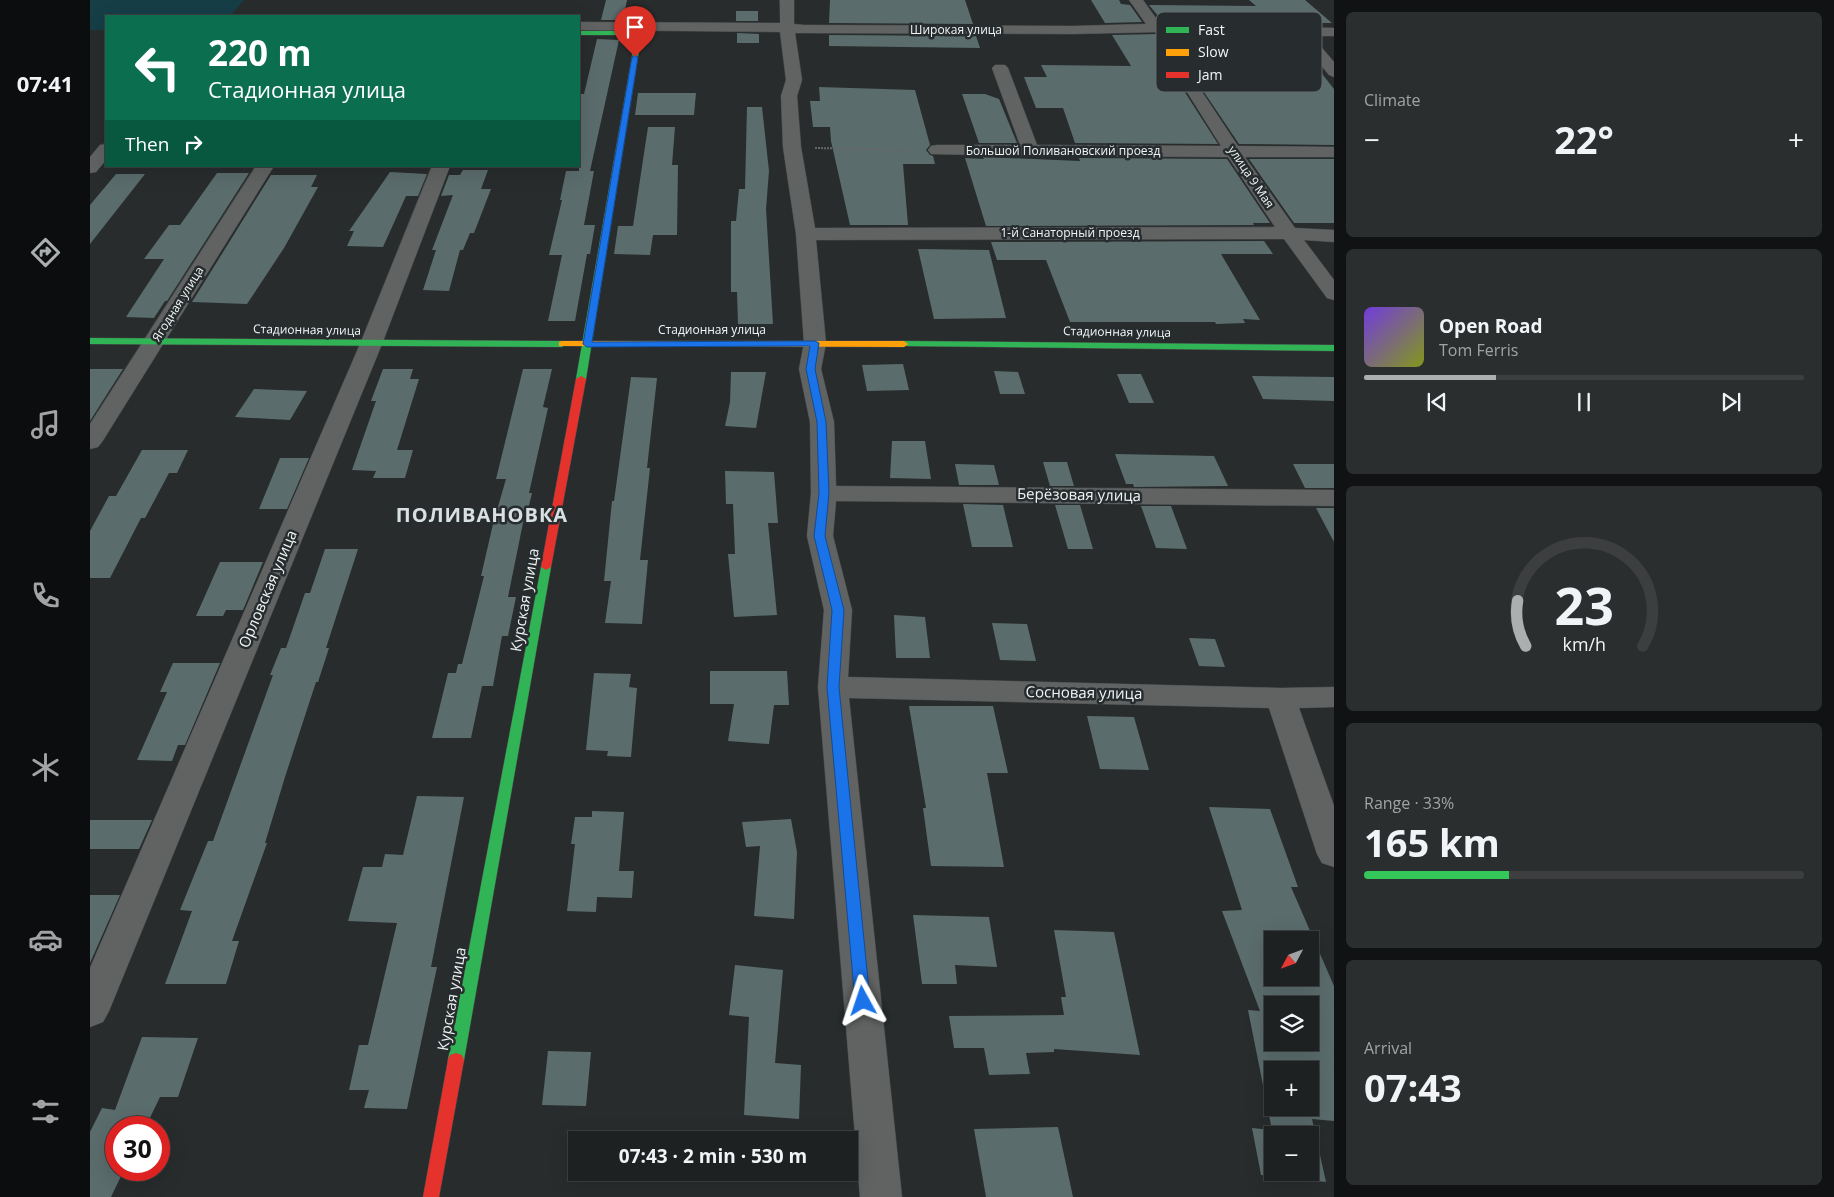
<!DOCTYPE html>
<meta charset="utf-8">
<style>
:root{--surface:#1e2122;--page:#2b2e2f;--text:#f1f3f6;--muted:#a1a3a5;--line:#3c3e40;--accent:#abafb0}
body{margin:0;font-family:"Open Sans",sans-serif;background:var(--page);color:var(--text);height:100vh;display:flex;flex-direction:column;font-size:19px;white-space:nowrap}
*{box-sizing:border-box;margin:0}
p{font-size:16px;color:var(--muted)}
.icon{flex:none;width:28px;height:28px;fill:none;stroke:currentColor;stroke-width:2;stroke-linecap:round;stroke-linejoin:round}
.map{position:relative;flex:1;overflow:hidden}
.sheet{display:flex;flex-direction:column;gap:12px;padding:12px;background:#101213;width:500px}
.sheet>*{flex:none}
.top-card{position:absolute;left:15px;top:15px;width:475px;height:152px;border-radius:0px;box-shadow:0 5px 20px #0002,0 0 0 1px var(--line);background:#0b6e4f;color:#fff;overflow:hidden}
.needle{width:32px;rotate:229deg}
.buttons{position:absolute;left:1174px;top:931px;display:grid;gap:10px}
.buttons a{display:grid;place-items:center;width:55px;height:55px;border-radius:0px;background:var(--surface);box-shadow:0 5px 20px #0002,0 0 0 1px var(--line);font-size:25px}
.speed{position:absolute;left:15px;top:1116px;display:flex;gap:10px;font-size:25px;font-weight:700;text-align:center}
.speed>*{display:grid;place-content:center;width:65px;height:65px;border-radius:50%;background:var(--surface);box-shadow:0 5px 20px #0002,0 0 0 1px var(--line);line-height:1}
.speed .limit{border:8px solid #d22;background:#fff;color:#111}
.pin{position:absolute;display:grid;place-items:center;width:42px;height:42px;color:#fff;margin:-51px -21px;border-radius:50% 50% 50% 0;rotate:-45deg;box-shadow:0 0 5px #0007}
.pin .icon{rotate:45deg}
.me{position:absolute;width:55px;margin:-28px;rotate:355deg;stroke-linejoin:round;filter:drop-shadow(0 0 4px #0008)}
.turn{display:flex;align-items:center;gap:18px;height:105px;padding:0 20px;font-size:22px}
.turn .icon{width:65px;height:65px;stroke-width:2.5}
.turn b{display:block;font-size:35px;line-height:42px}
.then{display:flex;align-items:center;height:48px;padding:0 20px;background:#0003;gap:10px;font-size:19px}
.big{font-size:38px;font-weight:700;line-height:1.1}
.sheet .widget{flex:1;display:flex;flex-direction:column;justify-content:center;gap:8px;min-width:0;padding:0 18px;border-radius:8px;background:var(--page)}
.sheet .dial{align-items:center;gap:0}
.dial svg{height:130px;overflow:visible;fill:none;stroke:var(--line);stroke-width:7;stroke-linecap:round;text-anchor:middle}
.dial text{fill:var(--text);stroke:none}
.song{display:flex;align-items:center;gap:15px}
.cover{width:60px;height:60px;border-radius:8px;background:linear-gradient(135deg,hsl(260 70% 55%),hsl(70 70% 35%))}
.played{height:5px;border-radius:2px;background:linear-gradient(90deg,var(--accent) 30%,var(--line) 30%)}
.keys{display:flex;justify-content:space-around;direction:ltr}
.heat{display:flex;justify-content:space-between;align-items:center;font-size:28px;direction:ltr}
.charge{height:8px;border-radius:4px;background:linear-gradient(90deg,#34c759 33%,var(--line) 0)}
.trip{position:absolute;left:478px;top:1131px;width:290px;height:50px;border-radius:0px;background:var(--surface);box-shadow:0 5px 20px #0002,0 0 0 1px var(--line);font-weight:700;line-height:50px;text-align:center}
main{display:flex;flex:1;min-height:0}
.menu{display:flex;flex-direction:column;width:90px;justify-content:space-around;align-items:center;background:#0c0d0e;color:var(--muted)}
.menu .icon{width:35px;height:35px}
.menu .active{color:var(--accent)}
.menu b{font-size:22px;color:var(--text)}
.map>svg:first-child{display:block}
</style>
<main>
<nav class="menu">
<b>07:41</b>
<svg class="icon active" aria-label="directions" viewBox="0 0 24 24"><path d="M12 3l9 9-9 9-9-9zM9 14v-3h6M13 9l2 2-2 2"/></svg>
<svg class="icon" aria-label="music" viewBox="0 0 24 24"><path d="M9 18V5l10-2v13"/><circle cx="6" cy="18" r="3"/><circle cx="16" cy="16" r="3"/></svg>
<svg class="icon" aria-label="phone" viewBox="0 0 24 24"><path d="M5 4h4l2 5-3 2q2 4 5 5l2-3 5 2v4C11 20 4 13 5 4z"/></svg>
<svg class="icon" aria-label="climate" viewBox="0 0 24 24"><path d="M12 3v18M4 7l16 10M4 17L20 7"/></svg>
<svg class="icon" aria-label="car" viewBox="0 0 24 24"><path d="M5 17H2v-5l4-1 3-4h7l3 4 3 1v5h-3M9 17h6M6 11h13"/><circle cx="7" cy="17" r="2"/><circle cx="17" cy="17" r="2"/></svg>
<svg class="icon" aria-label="filters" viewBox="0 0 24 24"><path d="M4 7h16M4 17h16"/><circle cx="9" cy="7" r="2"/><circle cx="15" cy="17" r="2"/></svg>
</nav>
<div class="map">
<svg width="1244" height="1197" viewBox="0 0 1244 1197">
<rect width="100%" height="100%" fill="#282c2d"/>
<!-- green -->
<polygon fill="#163e47" points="0,0 154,0 140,16 16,16 16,30 0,30"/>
<!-- building -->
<g fill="#5b6c6c" fill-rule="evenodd">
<polygon points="516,0 537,0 533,20 511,20"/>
<polygon points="740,0 875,0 883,24 739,23"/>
<polygon points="1001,0 1029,0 1031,4 1040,5 1052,22 1015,23"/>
<polygon points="1159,0 1215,0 1242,23 1192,23 1193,25 1073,22 1059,5 1166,6"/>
<rect x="646" y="11" width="22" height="10"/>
<polygon points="647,33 669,34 669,43 647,43"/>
<polygon points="1069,34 1203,37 1244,89 1244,145 1149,144 1087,52 1077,52 1073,58 1128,144 985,143 973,108 946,108 934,77 957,77 951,65 1041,66 1022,35"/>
<polygon points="739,35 886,36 890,48 739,46"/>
<polygon points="507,39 529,40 500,171 504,171 494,225 505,225 500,254 497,254 485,321 458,321 472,255 459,255 472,200 470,200 476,171 489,171 489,94 494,94"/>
<polygon points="729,87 825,90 840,145 836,150 840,155 843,156 845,164 813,164 818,225 760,225 741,141 740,127 723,127 720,101 730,101"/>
<polygon points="548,93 606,93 604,115 545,115"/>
<polygon points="872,94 895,94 909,99 927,143 889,143"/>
<polygon points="657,107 672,107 679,171 676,209 683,324 648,324 647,292 641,292 641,221 646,221 649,189 655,189"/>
<polygon points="558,127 585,127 582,165 588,165 587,235 563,235 560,255 524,254 528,226 543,226"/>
<polygon points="893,157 990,161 989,158 1137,159 1180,223 1163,223 1164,225 896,226 875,158 894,159"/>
<polygon points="1159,159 1244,159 1244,223 1204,223"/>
<polygon points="373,170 398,170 391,189 401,189 384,233 380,233 373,250 370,250 359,291 333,290 346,250 342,250 363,195 351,196 359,175 370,175"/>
<polygon points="300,172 337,174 328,196 316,196 293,247 257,246 264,231 259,231"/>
<polygon points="127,173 159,173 77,301 75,301 64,318 36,317 74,259 54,259 79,225 90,225"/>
<polygon points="26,174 55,174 0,244 0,205"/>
<polygon points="181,175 227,175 221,187 228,187 194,248 157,304 102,302"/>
<polygon points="1174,241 1183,254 1131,254 1170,320 1153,319 1155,323 1126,324 1125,322 980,322 956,260 907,260 901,242"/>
<polygon points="828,249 899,250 916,318 844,319"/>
<polygon points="813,364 819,390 777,391 772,365"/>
<polygon points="0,369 33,369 0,421"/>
<polygon points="293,369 323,369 320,379 329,379 307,450 323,450 315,478 283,478 286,471 262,470 286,401 281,401"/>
<polygon points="433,369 462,369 453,407 458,408 439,493 442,493 436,518 434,518 418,597 426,597 418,636 412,636 403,686 392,686 381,738 342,738 358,673 366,673 368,664 372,664 394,576 391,576 403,524 416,479 406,479"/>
<polygon points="904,371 928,372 935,394 910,394"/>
<polygon points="641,372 676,372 666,428 635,426 640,402"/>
<polygon points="1027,374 1051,374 1064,403 1039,403"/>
<polygon points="1162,376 1244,377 1244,401 1173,399"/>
<polygon points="541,377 567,378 557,468 560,468 550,560 558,560 552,624 515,623 521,581 514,581 522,501 524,501"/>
<polygon points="164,389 217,391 200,420 145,417"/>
<polygon points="802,441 835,441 841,479 800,478"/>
<polygon points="52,450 98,450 87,473 79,473 55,518 51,518 20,578 0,578 0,531 19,496 26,496"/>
<polygon points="1025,454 1124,456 1138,486 1044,487 1043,484 1036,484"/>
<polygon points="190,458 219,458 197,509 169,509"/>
<polygon points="953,462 977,462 984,486 960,486"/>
<polygon points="865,464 904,465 909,485 869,485"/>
<polygon points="1203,464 1244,464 1244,488 1215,488"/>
<polygon points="635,471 684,472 688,523 678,523 687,615 644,617 638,554 645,554 643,504 636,504"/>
<polygon points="873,504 913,505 923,547 882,547"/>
<polygon points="965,505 990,505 1003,549 978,549"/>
<polygon points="1051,506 1081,506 1097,549 1066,548"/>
<polygon points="1226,508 1244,508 1244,542"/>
<polygon points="235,549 268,549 236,648 239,648 228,682 226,682 195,777 175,843 177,843 142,941 149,941 136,984 75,984 102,911 90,910 118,841 123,841 183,675 180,675 191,648 196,648 215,593 220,593"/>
<polygon points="130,562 173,562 153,610 136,610 133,616 106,616"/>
<polygon points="804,615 835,617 840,658 806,658"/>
<polygon points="902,623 937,624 946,661 910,660"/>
<polygon points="1099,638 1125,639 1135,667 1109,666"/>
<polygon points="83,663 130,663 95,745 88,745 82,761 47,760 77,692 70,692"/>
<polygon points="620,671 697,671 699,705 684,705 679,744 638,741 644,704 620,704"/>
<polygon points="504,673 541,674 539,687 547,688 541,757 517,756 518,751 496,750"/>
<polygon points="819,706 903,706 918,773 897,773 914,867 841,866 833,808 836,808"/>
<polygon points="997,716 1044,717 1059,770 1010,769"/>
<polygon points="327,796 374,797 341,967 347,967 317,1109 274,1108 279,1090 259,1090 269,1045 278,1045 307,923 258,921 273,867 292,867 295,854 313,855"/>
<path d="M1119,807L1180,809L1208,887H1201L1244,986V1121L1222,1119L1236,1182L1171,1175L1162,1128L1182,1130L1158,1010L1170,1011L1132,911L1152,910ZM1182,940H1220V978H1182ZM1182,1005H1220V1042H1182ZM1182,1070H1220V1108H1182ZM1182,1135H1220V1172H1182Z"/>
<polygon points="502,811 534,812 529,871 544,871 542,898 507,897 506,912 477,911 485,844 481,844 485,817 502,817"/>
<polygon points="701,819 707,852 704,919 664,916 670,846 656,847 652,822"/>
<polygon points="0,820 62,820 49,849 0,849"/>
<polygon points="0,895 30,895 0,963"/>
<polygon points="823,915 899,917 907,967 865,965 867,984 832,984"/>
<polygon points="964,930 1024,932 1050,1055 964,1049 964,1052 936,1053 940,1074 899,1075 894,1048 864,1048 859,1016 974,1015 971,997 976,997"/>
<polygon points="645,965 693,970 685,1063 711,1065 709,1119 654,1115 659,1017 639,1015"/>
<polygon points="52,1037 108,1038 88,1097 70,1097 55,1128 26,1128 26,1170 34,1170 21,1197 0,1197 0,1132 12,1108 25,1110"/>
<polygon points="458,1051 501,1052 496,1106 452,1105"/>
<polygon points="968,1127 983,1197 896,1197 884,1129"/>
</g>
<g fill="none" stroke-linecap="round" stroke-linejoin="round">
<defs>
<g id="street">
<polygon points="690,0 704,0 704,24 714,25 983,26 1056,24 1039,0 1053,0 1068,21 1072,24 1244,28 1244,36 1222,36 1244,62 1244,77 1239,75 1206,35 1069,32 983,34 705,33 712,80 707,96 711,147 725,228 1185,227 1138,157 941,156 841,154 838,150 841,146 847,145 930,145 902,68 905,65 915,65 918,68 947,145 1131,146 1075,57 1077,54 1087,54 1148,146 1244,147 1244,157 1155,157 1205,228 1244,230 1244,242 1214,240 1244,280 1244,300 1237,298 1194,239 726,240 736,343 731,369 744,422 746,486 1244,490 1244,506 746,501 743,536 762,610 758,677 1191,688 1244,687 1244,707 1209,708 1244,806 1244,867 1232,863 1227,854 1179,708 759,698 812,1197 770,1197 728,687 734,610 717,536 721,493 720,422 709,369 714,343 706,234 693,147 691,96 696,80 690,32 489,30 489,22 690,23"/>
<polygon points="16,144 16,160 6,172 0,173 0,157 10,145"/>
<polygon points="166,166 184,166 12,442 8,447 0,449 0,424"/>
<polygon points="342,166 360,166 292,344 19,1011 13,1022 0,1027 0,968 270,344"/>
</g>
<g id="fast">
<polygon points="489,31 527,31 551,38 496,379 491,382 486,379 545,39 527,35 489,35"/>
<polygon points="0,338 472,341 476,344 472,347 0,344"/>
<polygon points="814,341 1244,345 1244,351 811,346 811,342"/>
<polygon points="456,564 461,567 374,1060 372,1065 366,1067 360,1065 358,1060 451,567"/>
</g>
<polygon id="slow" points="472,341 814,341 818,344 814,347 469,346 469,342"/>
<g id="jam">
<polygon points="491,376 496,379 461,567 456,570 451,567 486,379"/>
<polygon points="366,1053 372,1055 374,1060 349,1197 333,1197 358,1060 360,1055"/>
</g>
</defs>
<!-- street casing -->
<use href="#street" stroke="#474a4a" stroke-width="1"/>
<!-- fast casing -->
<use href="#fast" stroke="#474a4a" stroke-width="1"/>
<!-- slow casing -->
<use href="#slow" stroke="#474a4a" stroke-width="1"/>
<!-- jam casing -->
<use href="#jam" stroke="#474a4a" stroke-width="1"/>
<!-- path -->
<polyline stroke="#646667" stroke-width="2" stroke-dasharray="2 1" stroke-linecap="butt" points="725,148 824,150"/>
<!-- street -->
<use href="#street" fill="#616363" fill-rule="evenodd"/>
<!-- fast -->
<use href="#fast" fill="#30b455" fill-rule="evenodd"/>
<!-- slow -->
<use href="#slow" fill="#ff9f0a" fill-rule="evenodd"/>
<!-- jam -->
<use href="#jam" fill="#e5322d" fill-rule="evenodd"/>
</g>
<!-- route -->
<polygon fill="#1a73e8" stroke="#114b97" points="545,55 548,57 502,342 725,341 729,343 725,369 736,422 739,493 735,536 754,610 749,687 780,1001 778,1005 773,1007 767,1005 765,1001 737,687 742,610 724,536 729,493 727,422 716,369 720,346 497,347 493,344 542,57"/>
<g text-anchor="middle" stroke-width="5" stroke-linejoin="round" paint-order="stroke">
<!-- far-street labels -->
<g font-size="12" fill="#f1f5f6" stroke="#272d2e">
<text x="866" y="34">Широкая улица</text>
<text x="973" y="155">Большой Поливановский проезд</text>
<text transform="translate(1161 177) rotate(56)" y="4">улица 9 Мая</text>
<text x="980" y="237">1-й Санаторный проезд</text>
<text transform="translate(88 304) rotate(-58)" y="4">Ягодная улица</text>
<text transform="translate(217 330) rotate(1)" y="4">Стадионная улица</text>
<text x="622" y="334">Стадионная улица</text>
<text transform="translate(1027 332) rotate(1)" y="4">Стадионная улица</text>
</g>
<!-- street labels -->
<g font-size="15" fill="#f1f5f6" stroke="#272d2e">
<text transform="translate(989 495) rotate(1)" y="5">Берёзовая улица</text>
<text transform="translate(178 589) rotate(-67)" y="5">Орловская улица</text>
<text transform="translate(435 600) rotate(-80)" y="5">Курская улица</text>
<text transform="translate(994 693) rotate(1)" y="5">Сосновая улица</text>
<text transform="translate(362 999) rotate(-80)" y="5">Курская улица</text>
</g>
<!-- district labels -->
<g font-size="20" font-weight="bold" letter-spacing="1" fill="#d9e0e2" stroke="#272d2e">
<text x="392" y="522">ПОЛИВАНОВКА</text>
</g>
</g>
<!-- legend -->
<rect x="1066" y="12" width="166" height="80" rx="8" fill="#272d2e" stroke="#64696a" stroke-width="1"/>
<rect x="1076" y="27" width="23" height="6" fill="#30b455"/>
<rect x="1076" y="49" width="23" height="7" fill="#ff9f0a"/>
<rect x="1076" y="72" width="23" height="6" fill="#e5322d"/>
<g font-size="14" fill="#f1f5f6">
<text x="1108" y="35">Fast</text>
<text x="1108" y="57">Slow</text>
<text x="1108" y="80">Jam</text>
</g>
</svg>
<div class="buttons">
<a><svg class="needle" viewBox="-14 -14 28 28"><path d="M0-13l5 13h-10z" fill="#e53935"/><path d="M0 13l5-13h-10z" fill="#a1a3a5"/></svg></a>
<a><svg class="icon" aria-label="layers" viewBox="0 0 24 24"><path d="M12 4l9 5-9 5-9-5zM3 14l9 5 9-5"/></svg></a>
<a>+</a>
<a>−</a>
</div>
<div class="speed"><div class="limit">30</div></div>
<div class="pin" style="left:545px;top:57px;background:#d93025"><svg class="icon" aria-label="arrive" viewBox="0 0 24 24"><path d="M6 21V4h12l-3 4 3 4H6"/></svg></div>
<svg class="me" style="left:773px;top:1001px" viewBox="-20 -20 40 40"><path d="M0-17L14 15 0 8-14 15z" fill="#1a73e8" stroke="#fff" stroke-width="4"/></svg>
<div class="trip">07:43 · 2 min · 530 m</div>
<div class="top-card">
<div class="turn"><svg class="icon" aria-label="left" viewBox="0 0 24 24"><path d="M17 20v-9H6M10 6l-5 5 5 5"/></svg><div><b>220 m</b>Стадионная улица</div></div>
<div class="then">Then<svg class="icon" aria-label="right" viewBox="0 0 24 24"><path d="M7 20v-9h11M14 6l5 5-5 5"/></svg></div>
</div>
</div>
<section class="sheet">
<div class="widget"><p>Climate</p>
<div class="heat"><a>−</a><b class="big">22°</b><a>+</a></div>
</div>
<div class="widget">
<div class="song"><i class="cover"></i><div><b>Open Road</b><p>Tom Ferris</p></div></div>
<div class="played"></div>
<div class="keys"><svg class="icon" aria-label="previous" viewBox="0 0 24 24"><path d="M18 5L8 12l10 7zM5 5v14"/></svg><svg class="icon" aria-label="pause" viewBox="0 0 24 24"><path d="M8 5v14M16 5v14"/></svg><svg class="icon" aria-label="next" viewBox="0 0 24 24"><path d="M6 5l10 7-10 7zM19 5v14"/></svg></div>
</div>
<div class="widget dial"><svg viewBox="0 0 100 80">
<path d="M14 69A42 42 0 1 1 86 69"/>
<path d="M14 69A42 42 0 0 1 9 41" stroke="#abafb0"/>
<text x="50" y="56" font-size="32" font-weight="700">23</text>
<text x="50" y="72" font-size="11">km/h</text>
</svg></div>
<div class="widget"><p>Range · 33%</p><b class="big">165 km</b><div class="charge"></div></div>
<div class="widget"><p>Arrival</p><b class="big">07:43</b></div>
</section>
</main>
